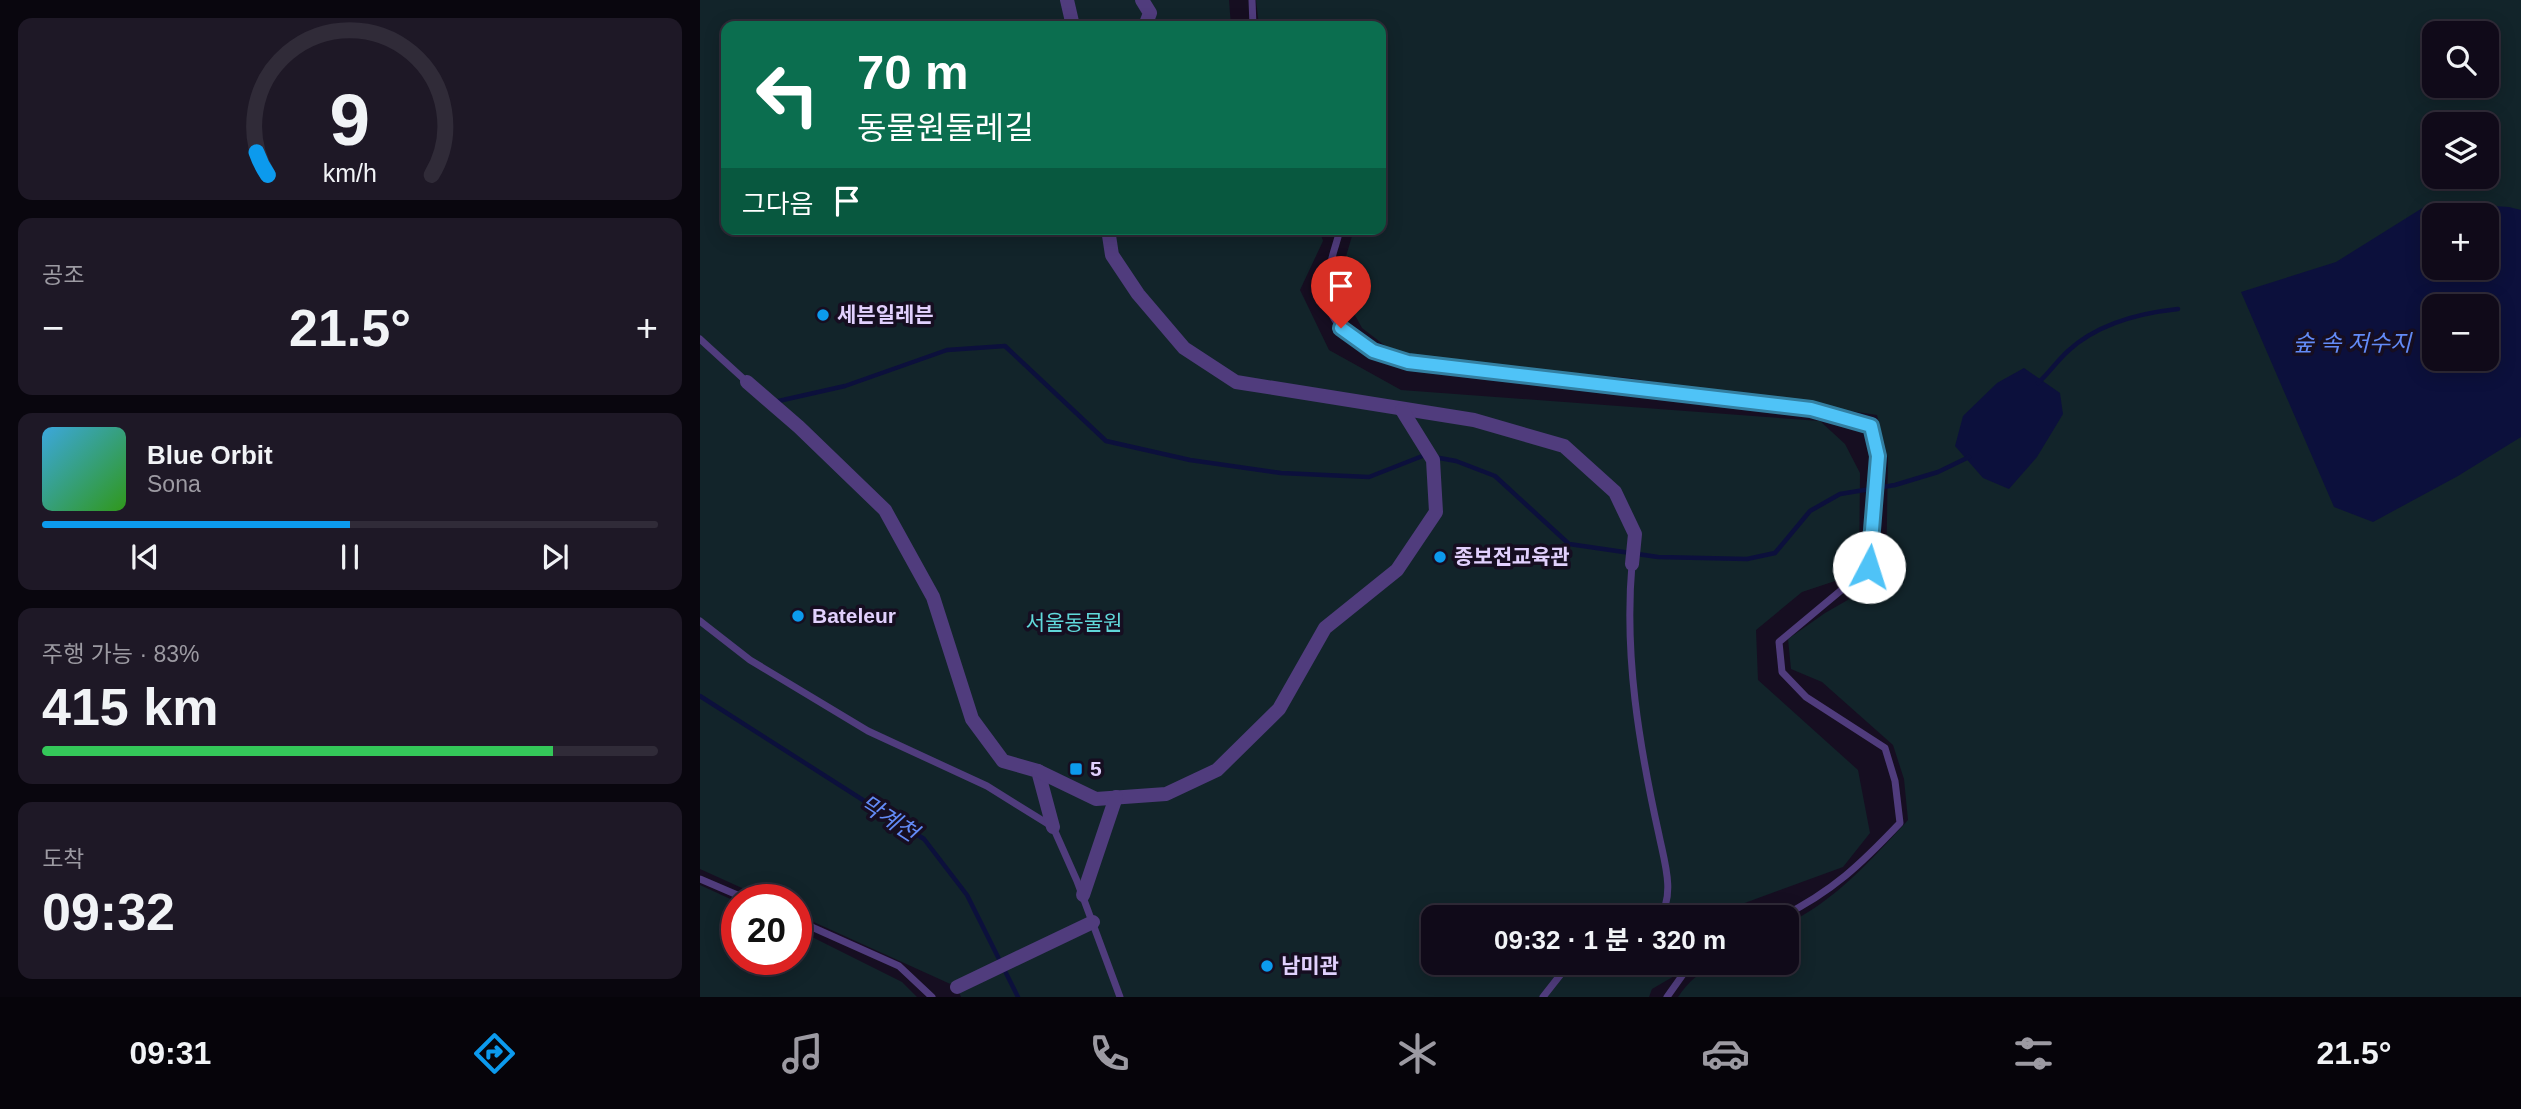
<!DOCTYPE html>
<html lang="ko">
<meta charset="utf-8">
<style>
:root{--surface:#100a19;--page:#1e1826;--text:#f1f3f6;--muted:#9c9aa2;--line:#302b38;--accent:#0c9aed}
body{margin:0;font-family:Helvetica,"Noto Sans KR",sans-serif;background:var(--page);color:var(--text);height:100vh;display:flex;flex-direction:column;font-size:26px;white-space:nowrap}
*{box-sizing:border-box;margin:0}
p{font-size:23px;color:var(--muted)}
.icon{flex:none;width:38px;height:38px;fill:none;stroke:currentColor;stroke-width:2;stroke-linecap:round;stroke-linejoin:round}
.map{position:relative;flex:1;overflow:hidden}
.drawer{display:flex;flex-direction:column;gap:18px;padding:18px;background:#09060e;width:700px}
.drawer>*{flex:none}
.hud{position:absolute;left:21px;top:21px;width:665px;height:214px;border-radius:14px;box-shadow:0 4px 18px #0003,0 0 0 2px var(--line);background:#0b6e4f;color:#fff;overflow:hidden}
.buttons{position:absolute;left:1722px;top:21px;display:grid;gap:14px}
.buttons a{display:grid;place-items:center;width:77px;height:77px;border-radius:14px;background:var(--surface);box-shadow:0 4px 18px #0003,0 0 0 2px var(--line);font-size:35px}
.speed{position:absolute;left:21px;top:884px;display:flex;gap:14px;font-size:35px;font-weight:700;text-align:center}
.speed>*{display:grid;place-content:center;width:91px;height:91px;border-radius:50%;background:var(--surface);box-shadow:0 4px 18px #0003,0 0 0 2px var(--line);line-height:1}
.speed .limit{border:10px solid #d22;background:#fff;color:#111}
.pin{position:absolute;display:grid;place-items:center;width:60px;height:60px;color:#fff;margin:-72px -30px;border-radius:50% 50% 50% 0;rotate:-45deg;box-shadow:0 0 7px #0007}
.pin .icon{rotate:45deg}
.me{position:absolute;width:77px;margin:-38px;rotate:5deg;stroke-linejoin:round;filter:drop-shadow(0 0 5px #0008)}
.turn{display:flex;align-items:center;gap:24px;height:147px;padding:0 21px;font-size:32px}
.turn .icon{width:91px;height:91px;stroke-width:2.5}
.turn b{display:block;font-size:49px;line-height:60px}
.then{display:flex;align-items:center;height:66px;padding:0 21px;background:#0003;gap:14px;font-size:26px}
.big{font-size:52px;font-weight:700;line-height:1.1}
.drawer .card{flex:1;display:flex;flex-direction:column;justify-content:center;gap:10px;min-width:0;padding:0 24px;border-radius:14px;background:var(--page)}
.drawer .dial{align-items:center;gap:0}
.dial svg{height:182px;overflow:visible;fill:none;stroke:var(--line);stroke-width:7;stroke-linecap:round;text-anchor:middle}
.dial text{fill:var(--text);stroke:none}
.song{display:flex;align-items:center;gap:21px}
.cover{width:84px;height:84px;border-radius:10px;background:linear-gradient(135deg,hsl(200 70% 55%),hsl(110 70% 35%))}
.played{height:7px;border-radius:4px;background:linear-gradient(90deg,var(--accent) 50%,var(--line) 50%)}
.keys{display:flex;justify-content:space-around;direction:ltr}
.heat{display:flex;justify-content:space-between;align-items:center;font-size:38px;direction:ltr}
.charge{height:10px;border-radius:5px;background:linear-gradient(90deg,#34c759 83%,var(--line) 0)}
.trip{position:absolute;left:721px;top:905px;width:378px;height:70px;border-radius:14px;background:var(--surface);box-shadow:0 4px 18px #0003,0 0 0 2px var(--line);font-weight:700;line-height:70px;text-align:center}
.menu{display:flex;height:112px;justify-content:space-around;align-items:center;background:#06040a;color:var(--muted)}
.menu .icon{width:49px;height:49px}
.menu .active{color:var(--accent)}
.menu b{font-size:32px;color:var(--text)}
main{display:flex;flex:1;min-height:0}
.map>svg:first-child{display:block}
</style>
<main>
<section class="drawer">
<div class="card dial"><svg viewBox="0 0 100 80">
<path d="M14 69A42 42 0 1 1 86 69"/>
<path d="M14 69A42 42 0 0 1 9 59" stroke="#0c9aed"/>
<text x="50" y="56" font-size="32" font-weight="700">9</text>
<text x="50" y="72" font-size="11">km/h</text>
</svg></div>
<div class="card"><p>공조</p>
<div class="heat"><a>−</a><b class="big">21.5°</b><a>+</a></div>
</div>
<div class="card">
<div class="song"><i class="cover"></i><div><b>Blue Orbit</b><p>Sona</p></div></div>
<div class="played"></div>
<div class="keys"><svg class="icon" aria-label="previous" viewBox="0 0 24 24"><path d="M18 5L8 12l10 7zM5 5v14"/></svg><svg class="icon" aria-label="pause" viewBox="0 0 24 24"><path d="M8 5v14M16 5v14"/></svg><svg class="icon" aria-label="next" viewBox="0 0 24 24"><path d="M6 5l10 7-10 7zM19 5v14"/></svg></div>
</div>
<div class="card"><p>주행 가능 · 83%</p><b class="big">415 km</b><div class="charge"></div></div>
<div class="card"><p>도착</p><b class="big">09:32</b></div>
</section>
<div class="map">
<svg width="1821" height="997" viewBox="0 0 1821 997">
<rect width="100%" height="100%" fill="#160e21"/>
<!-- green -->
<g fill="#12242a" fill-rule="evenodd">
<polygon points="0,0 529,0 531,26 26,26 26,229 619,229 623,241 600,290 629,350 701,390 1120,421 1145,444 1160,473 1159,573 1102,592 1056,630 1058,680 1158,770 1170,833 1143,867 1042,904 1030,917 733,917 733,962 988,963 976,975 952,989 949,997 261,997 257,987 96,914 96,900 66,899 0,869"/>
<path d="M556,0H1821V997H978C1008,953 1039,963 1087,962V924C1137,899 1170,861 1208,820L1204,779L1193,745L1122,682L1091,669L1088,639L1125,613L1186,578L1188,458L1177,415L929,378L744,363L688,348L662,328L645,297L640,277L654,229H681V26H559ZM1734,33H1787V86H1734ZM1734,124H1787V177H1734ZM1734,215H1787V268H1734ZM1734,306H1787V359H1734Z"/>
<polygon points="0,885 37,902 37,959 96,959 96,929 202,982 217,997 0,997"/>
</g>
<!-- water -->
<g fill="#0c103c" fill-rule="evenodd">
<path d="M1732,202L1809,207L1821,210V437L1758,476L1673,522L1634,507L1541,292L1636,262ZM1734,215H1787V268H1734ZM1734,306H1787V359H1734Z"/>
<polygon points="1324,368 1360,393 1363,414 1337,457 1309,489 1283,478 1255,446 1263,416 1297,383"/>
</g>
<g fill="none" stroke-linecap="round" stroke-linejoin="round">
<!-- stream -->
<g stroke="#0c103c" stroke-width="4.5">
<path d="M1338,383C1349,373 1357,361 1368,351C1397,324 1440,313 1478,309"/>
<polyline points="74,402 145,386 247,350 305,346 406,441 490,460 581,473 669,477 725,455"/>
<polyline points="734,457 756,461 795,476 869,544 958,557 1047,559 1075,553 1110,511 1140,494 1195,485 1238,472 1269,457"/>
<polyline points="0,696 224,839 267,895 318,997"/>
</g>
<!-- lane -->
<g stroke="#503c7d" stroke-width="7">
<polyline points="552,0 553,26"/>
<path d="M636,229L638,237C629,269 616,298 640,327C656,347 686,358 710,363C776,376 844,376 911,383C978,390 1044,400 1111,409L1138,414L1171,426L1178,456L1169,567L1079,642L1082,672L1106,697L1185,748L1195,781L1200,823C1160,865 1133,891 1081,917"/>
<polyline points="0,339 47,382"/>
<path d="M932,564C924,655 939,745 959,835C964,860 976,896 959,917"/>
<polyline points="0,621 50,660 168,731 287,786 353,827 377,881 420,997"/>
<polyline points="0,879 49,900"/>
<polyline points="96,920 199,966 232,997"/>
<polyline points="843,997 861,974 883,962"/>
<polyline points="967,997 984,973 1002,962"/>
</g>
<!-- street -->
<g stroke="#503c7d" stroke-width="14">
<polyline points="367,0 373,26"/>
<polyline points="442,0 450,13 445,26"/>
<polyline points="408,229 412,255 438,294 484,348 536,382 774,420 864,446 915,492 935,534 932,564"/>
<polyline points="47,382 99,427 185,510 233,597 272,719 303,761 338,771 353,827"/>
<polyline points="338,771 396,799 466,794 517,770 579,709 625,628 697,570 736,512 733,460 702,410"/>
<polyline points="383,895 416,797"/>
<polyline points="257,987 393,922"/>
</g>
</g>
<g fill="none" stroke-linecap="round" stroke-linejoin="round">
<defs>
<polyline id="route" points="641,328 673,351 708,362 1111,409 1171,426 1178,456 1169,567"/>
</defs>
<!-- route casing -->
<use href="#route" stroke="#337fa1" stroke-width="18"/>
<!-- route -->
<use href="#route" stroke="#4fc3f7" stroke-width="12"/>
</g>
<!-- markers -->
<g fill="#0c9aed" stroke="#160e21" stroke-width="2.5">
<circle cx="123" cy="315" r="7"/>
<circle cx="740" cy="557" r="7"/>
<circle cx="98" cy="616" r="7"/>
<rect x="369" y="762" width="14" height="14" rx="3.5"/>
<circle cx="567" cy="966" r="7"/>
</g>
<g text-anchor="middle" stroke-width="7" stroke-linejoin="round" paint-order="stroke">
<!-- poi labels -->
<g font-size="21" font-weight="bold" fill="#e1d0fd" stroke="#160e21" text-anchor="start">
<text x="137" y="322">세븐일레븐</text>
<text x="754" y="564">종보전교육관</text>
<text x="112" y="623">Bateleur</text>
<text x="390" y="776">5</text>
<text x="581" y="973">남미관</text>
</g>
<!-- park labels -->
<g font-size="21" fill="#60d7d9" stroke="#160e21">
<text x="374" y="630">서울동물원</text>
</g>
<!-- water labels -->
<g font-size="23" font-style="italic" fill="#638bf7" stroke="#160e21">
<text x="1652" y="351">숲 속 저수지</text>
<text transform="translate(189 818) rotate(33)" y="8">막계천</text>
</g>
</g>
</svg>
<div class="buttons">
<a><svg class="icon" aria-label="search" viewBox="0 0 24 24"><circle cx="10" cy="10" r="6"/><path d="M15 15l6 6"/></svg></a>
<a><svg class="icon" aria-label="layers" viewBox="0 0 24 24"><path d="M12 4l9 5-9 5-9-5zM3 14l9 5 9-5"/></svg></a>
<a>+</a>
<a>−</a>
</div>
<div class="speed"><div class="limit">20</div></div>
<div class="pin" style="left:641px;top:328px;background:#d93025"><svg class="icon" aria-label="arrive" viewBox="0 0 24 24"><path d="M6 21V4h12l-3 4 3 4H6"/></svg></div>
<svg class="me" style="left:1169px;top:567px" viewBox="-20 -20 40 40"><circle r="19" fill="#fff"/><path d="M0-13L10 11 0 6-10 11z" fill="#4fc3f7"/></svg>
<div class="trip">09:32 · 1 분 · 320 m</div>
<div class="hud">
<div class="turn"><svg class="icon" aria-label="left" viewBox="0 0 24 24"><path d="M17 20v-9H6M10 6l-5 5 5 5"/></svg><div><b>70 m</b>동물원둘레길</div></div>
<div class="then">그다음<svg class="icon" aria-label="arrive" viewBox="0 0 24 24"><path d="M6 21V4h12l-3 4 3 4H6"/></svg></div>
</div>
</div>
</main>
<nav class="menu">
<b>09:31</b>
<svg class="icon active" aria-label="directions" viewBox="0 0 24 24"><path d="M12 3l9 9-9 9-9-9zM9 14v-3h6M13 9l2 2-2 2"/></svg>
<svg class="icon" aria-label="music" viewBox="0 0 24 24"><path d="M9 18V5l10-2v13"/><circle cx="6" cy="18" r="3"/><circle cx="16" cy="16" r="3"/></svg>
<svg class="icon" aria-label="phone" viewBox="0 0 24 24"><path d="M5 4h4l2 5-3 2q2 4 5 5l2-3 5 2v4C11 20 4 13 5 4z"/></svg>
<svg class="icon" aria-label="climate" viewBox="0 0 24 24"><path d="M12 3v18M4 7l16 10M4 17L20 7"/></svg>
<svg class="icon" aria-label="car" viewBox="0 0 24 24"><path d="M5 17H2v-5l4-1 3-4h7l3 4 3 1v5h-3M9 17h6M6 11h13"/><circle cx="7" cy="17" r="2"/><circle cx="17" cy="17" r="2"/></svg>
<svg class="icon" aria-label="filters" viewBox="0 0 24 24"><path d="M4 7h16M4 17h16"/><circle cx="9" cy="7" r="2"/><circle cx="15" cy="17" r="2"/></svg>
<b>21.5°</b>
</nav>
